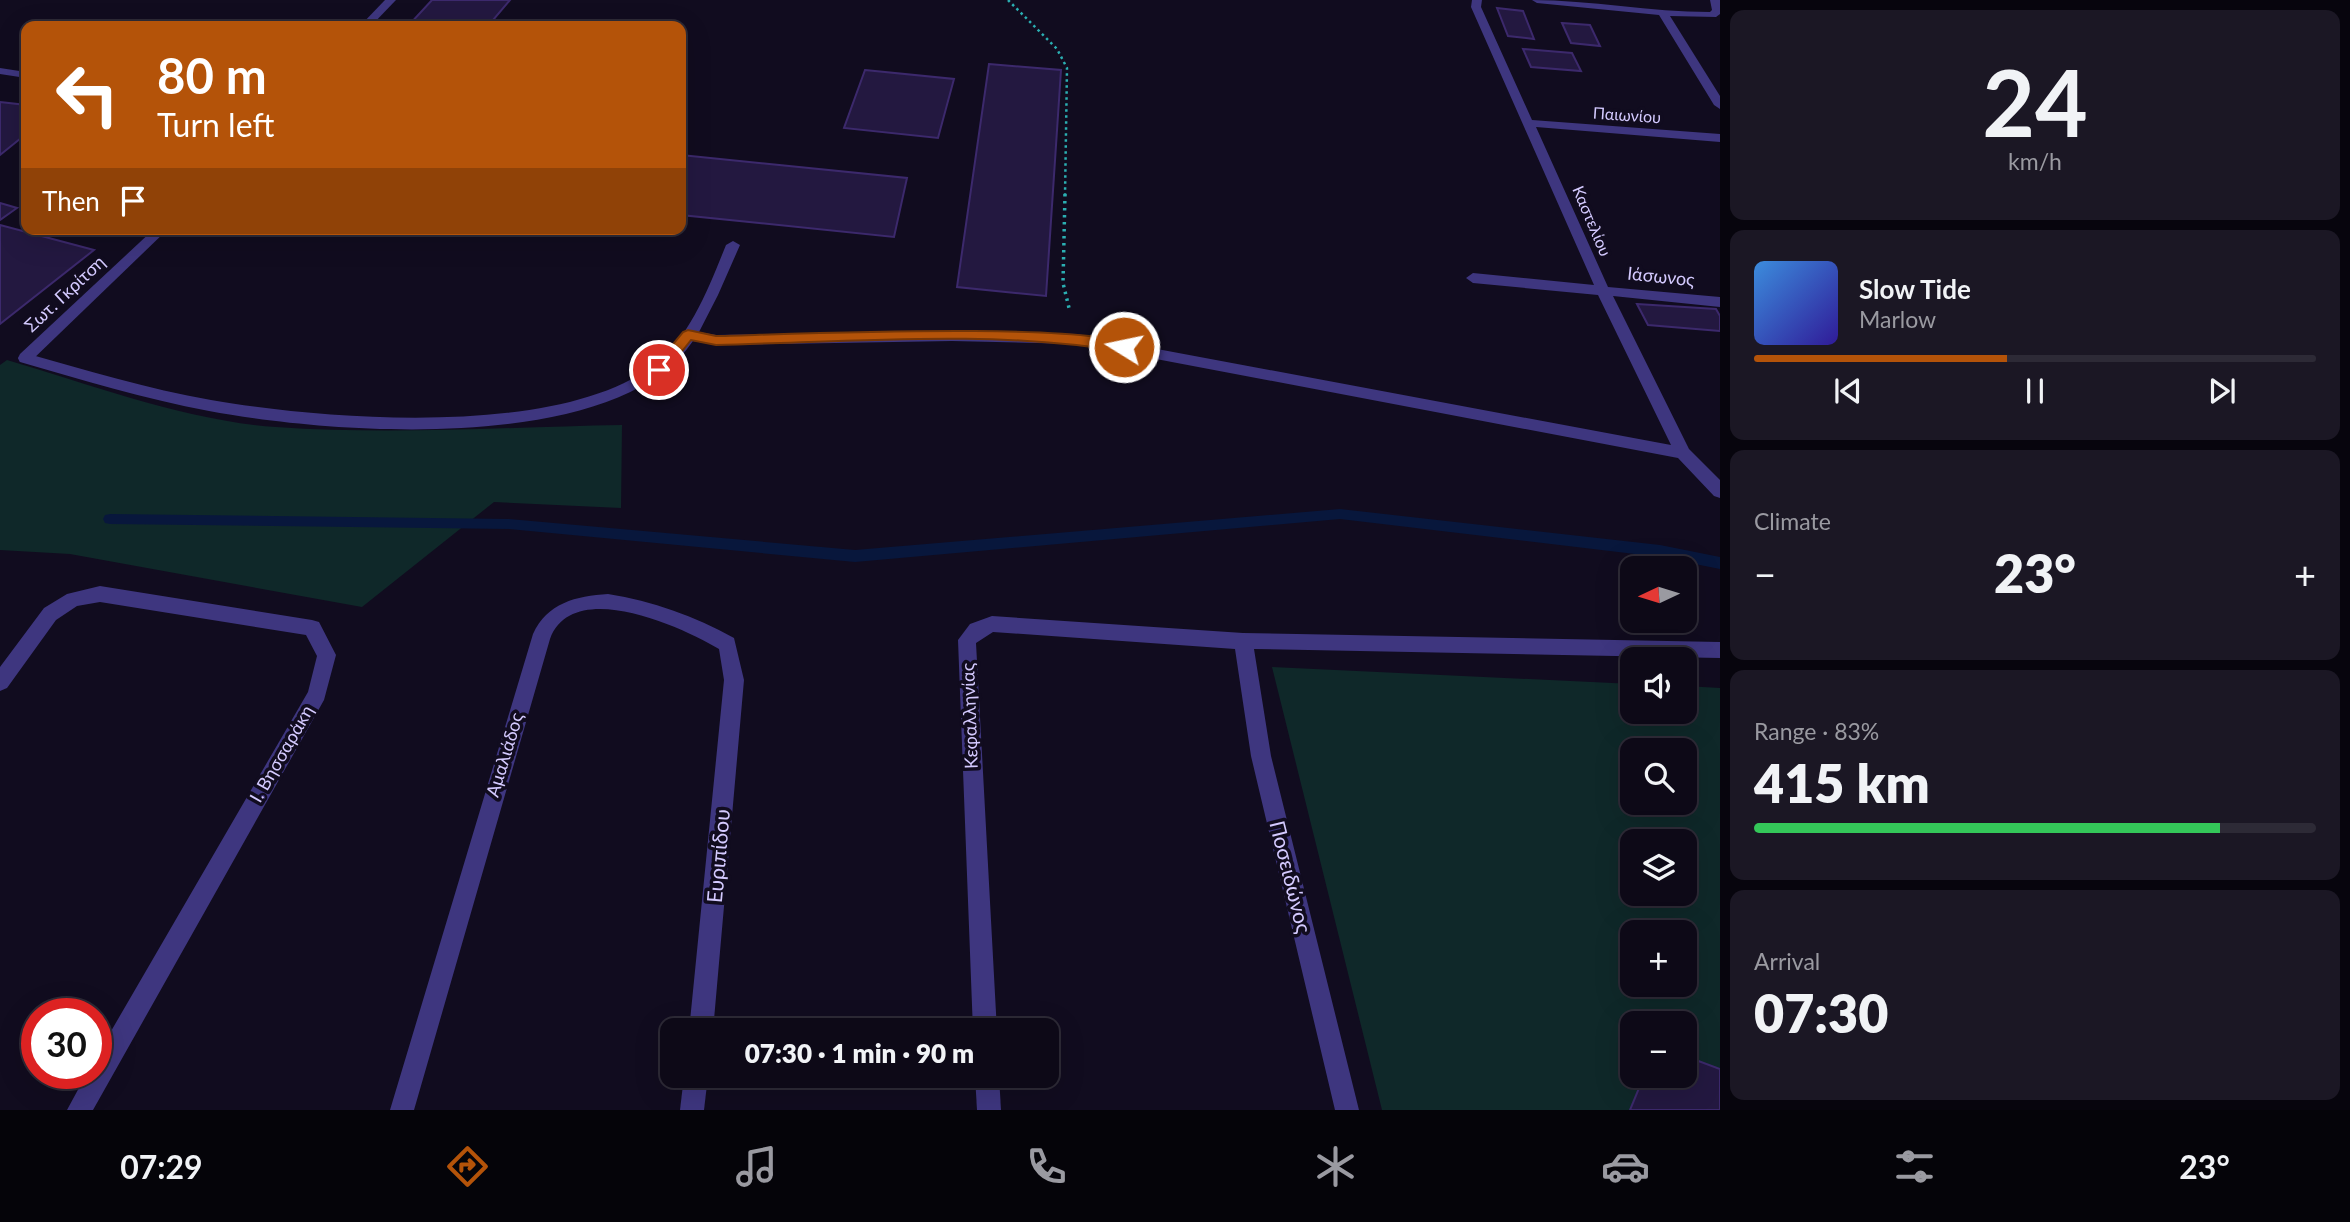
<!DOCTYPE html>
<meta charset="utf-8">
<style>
:root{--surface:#0d0917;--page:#1b1724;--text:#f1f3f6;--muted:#9a9aa1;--line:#2d2a36;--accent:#b45309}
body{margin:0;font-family:Lato,sans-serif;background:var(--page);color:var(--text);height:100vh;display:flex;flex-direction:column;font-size:26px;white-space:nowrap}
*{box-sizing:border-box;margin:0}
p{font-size:23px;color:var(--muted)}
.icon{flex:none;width:38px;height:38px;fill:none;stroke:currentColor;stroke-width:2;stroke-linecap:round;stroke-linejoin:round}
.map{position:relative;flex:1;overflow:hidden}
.drawer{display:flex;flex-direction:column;gap:10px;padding:10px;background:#07050d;width:630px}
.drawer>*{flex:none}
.hud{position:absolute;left:21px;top:21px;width:665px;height:214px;border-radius:14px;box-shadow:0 7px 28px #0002,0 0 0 2px var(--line);background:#b45309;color:#fff;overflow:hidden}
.needle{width:46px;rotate:266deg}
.fabs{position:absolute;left:1620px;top:556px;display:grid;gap:14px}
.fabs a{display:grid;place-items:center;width:77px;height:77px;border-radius:14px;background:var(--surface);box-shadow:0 7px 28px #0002,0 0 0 2px var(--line);font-size:35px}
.speed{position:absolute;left:21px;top:998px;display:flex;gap:14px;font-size:35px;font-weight:700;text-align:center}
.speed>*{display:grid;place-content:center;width:91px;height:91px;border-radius:50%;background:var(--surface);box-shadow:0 7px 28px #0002,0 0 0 2px var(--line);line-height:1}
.speed .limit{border:10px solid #d22;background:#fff;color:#111}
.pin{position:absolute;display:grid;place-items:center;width:60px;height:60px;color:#fff;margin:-30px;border:4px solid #fff;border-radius:50%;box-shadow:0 2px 7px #0007}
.me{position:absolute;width:77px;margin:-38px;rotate:280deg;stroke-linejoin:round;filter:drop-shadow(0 0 5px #0008)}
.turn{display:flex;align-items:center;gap:24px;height:147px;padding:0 21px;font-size:32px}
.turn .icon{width:91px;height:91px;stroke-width:2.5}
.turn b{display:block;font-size:49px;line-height:60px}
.then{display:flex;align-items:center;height:66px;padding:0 21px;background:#0003;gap:14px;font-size:26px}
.big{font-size:52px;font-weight:800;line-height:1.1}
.drawer .widget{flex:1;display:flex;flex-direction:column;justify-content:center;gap:10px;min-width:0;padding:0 24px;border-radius:14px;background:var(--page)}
.drawer .dial{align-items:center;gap:0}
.dial b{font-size:91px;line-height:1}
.song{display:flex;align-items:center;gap:21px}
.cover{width:84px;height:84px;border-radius:10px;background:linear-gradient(135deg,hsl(210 70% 55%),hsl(250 70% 35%))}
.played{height:7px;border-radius:4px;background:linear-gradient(90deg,var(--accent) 45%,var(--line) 45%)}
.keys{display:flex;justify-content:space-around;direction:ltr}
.heat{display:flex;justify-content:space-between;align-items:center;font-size:38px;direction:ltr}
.charge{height:10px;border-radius:5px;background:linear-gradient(90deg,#34c759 83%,var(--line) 0)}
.trip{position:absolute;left:660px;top:1018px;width:399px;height:70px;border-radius:14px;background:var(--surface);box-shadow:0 7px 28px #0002,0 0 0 2px var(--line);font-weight:800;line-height:70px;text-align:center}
.dock{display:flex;height:112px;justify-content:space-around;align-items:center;background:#050409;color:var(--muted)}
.dock .icon{width:49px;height:49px}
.dock .current{color:var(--accent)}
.dock b{font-size:32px;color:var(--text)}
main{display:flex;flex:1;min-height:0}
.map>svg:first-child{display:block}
</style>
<main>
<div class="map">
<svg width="1720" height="1110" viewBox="0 0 1720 1110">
<rect width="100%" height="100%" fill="#110c1f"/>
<!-- green -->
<g fill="#0f2829" fill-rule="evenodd">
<path d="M7,360C92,385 187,421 276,427C390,435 507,427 622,425L621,508L494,502L362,607L70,554L0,550V365Z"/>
<path d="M1272,667L1633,684V712H1685V686L1720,688V1110H1382ZM1633,751H1685V803H1633ZM1633,842H1685V894H1633ZM1633,933H1685V985H1633ZM1633,1024H1685V1076H1633Z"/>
</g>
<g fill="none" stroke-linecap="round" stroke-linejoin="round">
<!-- stream -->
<polygon fill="#08173c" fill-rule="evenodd" points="1340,509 1660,545 1720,557 1720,569 1660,557 1340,519 855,562 509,529 110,524 105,523 103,519 105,515 110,514 509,519 855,550"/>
</g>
<!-- building -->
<g fill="#231840" stroke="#3c296c" stroke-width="2">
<polygon points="432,0 510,0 488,26 408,26"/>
<polygon points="1497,8 1523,11 1534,39 1508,36"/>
<polygon points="1562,23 1590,25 1600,46 1571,43"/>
<polygon points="1523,49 1572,53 1581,71 1531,67"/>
<polygon points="989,64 1061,70 1046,296 957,287"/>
<polygon points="865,70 954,79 938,138 844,128"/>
<polygon points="0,102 26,105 26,134 0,155"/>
<polygon points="681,155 907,178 894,237 681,215"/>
<polygon points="0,203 17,208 0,220"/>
<polygon points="0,225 94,250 0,324"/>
<polygon points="1637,304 1716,309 1720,316 1720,331 1648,325"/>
<polygon points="1685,1056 1720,1069 1720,1110 1630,1110 1644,1076 1685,1076"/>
</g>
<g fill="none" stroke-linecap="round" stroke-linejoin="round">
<!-- path-far1 -->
<polyline stroke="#2bafb2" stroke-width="2.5" stroke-dasharray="2.5 3.5" stroke-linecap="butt" points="1008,0 1057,49 1067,68 1065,196"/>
<!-- path -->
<polyline stroke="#2bafb2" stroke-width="3.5" stroke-dasharray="2.5 4.5" stroke-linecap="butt" points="1065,194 1063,283 1070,312"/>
<!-- service -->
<path fill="#3e367f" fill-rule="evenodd" d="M733,241L740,245L718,295L699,332L716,335L952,331L1077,334L1084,339L1077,344L952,341L716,345L693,341C615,456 331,434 209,411C145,399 82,380 20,362L18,358L25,353C86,370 148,389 211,400C326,420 555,438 653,366C690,338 709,287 726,245Z"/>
<!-- minor -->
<g fill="#3e367f" fill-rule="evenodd">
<polygon points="385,0 396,0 371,26 360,26"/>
<polygon points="1472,0 1482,0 1481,7 1532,120 1720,134 1720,142 1536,127 1608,287 1720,297 1720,307 1613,296 1689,449 1720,480 1720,498 1714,496 1678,458 1077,344 1070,339 1077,334 1671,445 1598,295 1473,283 1466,278 1473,273 1594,285 1471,7"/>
<path d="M1532,0C1591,0 1650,12 1710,12L1712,10L1710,0H1720V14L1716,17L1670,16L1720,96V109L1714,105L1659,15L1537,3Z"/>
<polygon points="0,68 26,72 26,78 0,74"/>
<polygon points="154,229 168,229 30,362 20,362 18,358 20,354"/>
<polygon points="100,586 312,620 319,622 336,655 324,700 93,1110 67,1110 87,1073 96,1073 96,1057 308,692 317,656 306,635 100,602 77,606 56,620 7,688 0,691 0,667 44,608 67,594"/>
<path d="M608,594C653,601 694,616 734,638L744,680L713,1031H689L724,680L719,649C682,627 573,577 550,639L414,1110H390L533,634C547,603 576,596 608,594Z"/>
<polygon points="992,616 1243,633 1720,642 1720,658 1254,649 1271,756 1359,1110 1335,1110 1251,756 1235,649 993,632 976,643 997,1031 973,1031 958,640 970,624"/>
<polygon points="684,1076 708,1076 704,1110 680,1110"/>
<polygon points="975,1076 999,1076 1001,1110 977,1110"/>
</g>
</g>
<!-- route -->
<path fill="#b45309" stroke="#753606" stroke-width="2" d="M688,330L716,336C772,335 1106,320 1131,347L1124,352C996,329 848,342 716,345L691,340L664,374H654V367L683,332Z"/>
<g text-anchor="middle" stroke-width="7" stroke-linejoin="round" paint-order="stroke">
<!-- far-street labels -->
<g font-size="16" fill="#d4caff" stroke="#110c1f">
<text transform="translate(1627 115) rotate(4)" y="6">Παιωνίου</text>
<text transform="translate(1592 221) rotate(67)" y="6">Καστελίου</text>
</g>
<!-- street labels -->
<g font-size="18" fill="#d4caff" stroke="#110c1f">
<text transform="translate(1661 277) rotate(6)" y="6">Ιάσωνος</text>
<text transform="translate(65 294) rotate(-43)" y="6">Σωτ. Γκρίτση</text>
<text transform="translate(970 716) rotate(-92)" y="6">Κεφαλληνίας</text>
<text transform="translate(282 754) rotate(-60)" y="6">Ι. Βησσαράκη</text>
<text transform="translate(505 755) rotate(-73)" y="6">Αμαλιάδος</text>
</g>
<!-- near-street labels -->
<g font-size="21" fill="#d4caff" stroke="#110c1f">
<text transform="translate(719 856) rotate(-85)" y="7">Ευριπίδου</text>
<text transform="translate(1290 877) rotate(76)" y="7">Ποσειδώνος</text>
</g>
</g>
</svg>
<div class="fabs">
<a><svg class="needle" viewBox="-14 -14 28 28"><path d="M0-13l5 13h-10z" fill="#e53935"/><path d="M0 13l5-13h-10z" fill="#9a9aa1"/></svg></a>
<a><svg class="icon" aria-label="sound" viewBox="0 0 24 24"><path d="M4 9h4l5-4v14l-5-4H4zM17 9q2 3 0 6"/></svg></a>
<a><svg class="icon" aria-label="search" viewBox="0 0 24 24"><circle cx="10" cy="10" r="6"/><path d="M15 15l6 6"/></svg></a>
<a><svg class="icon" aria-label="layers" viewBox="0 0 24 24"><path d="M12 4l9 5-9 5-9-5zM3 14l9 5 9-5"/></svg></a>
<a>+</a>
<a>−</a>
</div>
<div class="speed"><div class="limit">30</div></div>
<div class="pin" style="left:659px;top:370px;background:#d93025"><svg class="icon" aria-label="arrive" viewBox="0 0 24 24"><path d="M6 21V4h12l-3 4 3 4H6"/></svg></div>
<svg class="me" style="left:1124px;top:347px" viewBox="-20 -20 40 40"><circle r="17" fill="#b45309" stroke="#fff" stroke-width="3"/><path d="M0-11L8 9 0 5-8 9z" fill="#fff"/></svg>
<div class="trip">07:30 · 1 min · 90 m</div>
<div class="hud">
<div class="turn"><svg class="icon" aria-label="left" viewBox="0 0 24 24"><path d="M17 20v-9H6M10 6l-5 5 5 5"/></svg><div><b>80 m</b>Turn left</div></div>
<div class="then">Then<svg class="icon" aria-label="arrive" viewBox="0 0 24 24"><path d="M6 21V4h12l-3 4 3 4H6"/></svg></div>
</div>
</div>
<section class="drawer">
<div class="widget dial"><b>24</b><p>km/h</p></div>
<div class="widget">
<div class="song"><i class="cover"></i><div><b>Slow Tide</b><p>Marlow</p></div></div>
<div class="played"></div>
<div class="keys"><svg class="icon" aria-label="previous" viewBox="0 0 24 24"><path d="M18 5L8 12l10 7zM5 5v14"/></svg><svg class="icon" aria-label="pause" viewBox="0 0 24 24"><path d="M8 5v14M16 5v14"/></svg><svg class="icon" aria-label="next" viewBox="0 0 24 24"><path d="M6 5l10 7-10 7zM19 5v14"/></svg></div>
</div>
<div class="widget"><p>Climate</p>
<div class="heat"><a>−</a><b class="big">23°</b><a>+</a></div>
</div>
<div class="widget"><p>Range · 83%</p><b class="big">415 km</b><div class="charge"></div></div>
<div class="widget"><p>Arrival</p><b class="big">07:30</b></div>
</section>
</main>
<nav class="dock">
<b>07:29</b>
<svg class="icon current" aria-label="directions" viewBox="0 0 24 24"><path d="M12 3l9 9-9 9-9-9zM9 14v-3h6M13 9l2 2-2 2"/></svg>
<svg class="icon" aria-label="music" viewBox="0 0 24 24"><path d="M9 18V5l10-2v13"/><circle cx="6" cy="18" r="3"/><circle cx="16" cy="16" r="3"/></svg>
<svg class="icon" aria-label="phone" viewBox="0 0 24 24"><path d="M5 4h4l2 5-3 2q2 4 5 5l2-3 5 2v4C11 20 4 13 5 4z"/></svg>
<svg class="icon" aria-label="climate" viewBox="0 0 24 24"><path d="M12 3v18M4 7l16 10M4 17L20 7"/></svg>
<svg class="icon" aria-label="car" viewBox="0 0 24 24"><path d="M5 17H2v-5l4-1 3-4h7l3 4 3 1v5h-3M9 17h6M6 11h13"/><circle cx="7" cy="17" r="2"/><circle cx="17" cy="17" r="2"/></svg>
<svg class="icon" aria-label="filters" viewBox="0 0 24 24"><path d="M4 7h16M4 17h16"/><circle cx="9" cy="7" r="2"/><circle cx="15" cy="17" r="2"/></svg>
<b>23°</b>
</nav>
